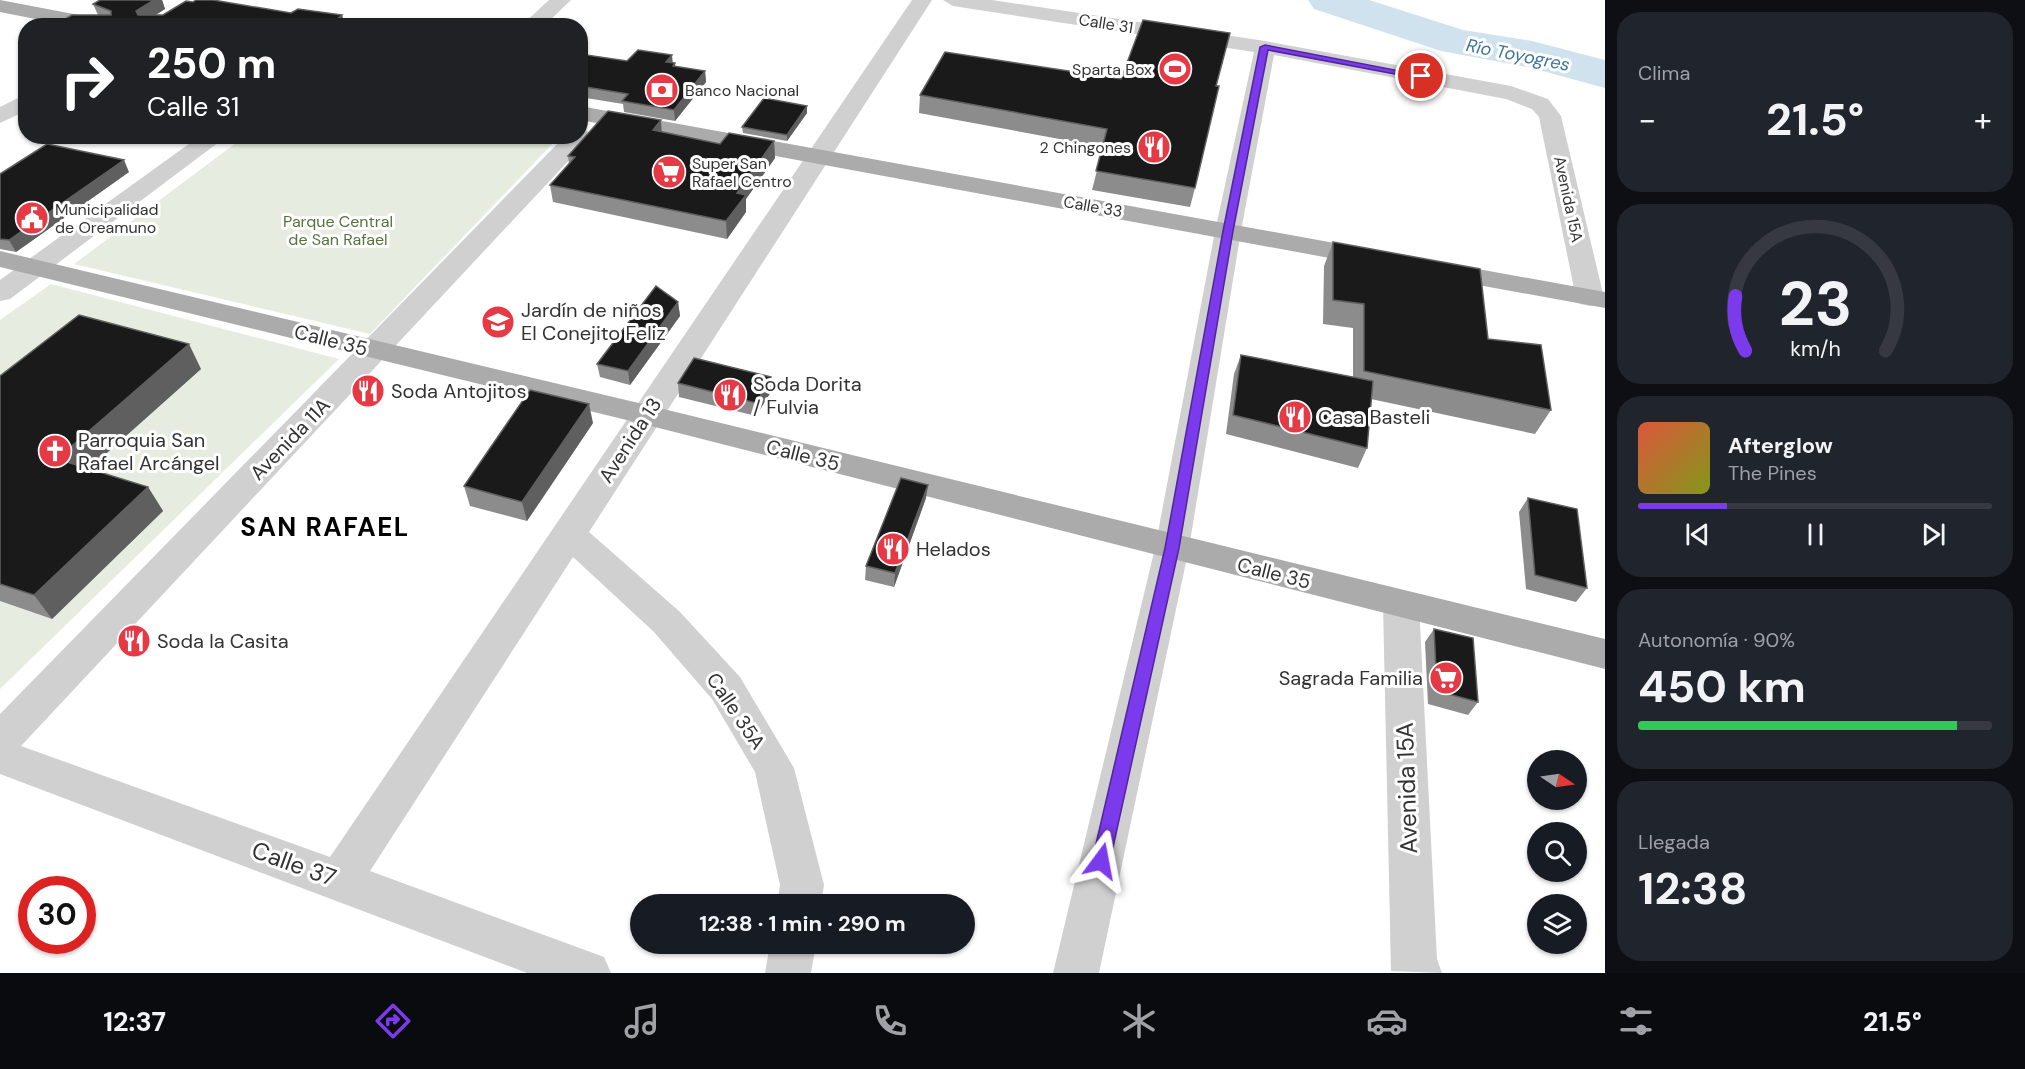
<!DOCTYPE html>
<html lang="es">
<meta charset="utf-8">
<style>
:root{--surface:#171b24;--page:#20242c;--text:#f1f3f6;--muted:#9ea1a6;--line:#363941;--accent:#7c3aed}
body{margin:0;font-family:"DM Sans",sans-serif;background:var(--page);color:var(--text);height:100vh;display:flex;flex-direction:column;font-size:22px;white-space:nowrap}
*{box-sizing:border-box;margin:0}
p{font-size:20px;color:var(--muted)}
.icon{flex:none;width:33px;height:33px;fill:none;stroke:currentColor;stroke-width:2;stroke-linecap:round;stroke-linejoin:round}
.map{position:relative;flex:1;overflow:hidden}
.details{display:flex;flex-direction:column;gap:12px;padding:12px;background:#0d0f14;width:420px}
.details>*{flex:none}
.guide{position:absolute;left:18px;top:18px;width:570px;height:126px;border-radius:24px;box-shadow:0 2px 4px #0004;background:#202124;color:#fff;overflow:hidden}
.needle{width:39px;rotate:103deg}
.tools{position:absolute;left:1527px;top:750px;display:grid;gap:12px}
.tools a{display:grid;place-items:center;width:60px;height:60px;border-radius:50%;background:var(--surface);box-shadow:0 2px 4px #0004;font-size:30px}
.speed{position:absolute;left:18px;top:876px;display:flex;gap:12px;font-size:30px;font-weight:700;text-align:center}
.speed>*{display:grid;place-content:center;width:78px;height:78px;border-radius:50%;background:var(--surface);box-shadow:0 2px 4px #0004;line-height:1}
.speed .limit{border:9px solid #d22;background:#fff;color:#111}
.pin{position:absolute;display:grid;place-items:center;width:51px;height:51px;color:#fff;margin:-26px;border:3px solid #fff;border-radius:50%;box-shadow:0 2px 6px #0007}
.me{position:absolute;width:66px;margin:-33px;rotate:13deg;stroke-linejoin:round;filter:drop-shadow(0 0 4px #0008)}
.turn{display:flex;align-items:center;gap:21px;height:126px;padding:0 30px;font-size:27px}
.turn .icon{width:78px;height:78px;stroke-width:2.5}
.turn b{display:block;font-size:42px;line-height:51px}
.big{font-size:45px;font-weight:700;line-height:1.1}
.details .tile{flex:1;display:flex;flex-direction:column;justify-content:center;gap:9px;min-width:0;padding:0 21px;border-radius:24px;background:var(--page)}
.details .dial{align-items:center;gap:0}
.dial svg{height:156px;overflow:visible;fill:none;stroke:var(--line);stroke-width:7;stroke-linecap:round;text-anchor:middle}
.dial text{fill:var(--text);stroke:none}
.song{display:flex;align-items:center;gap:18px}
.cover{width:72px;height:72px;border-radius:9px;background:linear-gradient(135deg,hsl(10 70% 55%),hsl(70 70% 35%))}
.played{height:6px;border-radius:3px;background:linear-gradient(90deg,var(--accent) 25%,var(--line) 25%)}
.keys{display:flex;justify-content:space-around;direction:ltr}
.heat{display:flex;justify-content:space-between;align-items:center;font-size:33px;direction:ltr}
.charge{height:9px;border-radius:4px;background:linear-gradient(90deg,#34c759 90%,var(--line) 0)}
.trip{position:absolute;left:630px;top:894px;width:345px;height:60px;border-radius:30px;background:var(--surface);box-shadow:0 2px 4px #0004;font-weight:700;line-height:60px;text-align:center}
.tab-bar{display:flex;height:96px;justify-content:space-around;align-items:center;background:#090b0e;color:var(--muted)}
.tab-bar .icon{width:42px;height:42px}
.tab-bar .on{color:var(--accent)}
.tab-bar b{font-size:27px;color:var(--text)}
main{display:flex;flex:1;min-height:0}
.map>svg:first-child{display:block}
</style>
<main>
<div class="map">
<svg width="1605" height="973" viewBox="0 0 1605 973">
<rect width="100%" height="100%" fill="#fff"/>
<!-- green -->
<g fill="#e6ecdf">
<polygon points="244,137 244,136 559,137 370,334 74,264"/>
<polygon points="51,284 339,359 0,689 0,601 52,619 88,488 0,413 0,320"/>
</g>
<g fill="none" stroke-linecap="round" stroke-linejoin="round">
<!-- river -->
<polygon fill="#cfe2ee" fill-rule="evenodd" points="1308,0 1369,0 1463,30 1532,41 1605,60 1605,88 1528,67 1441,51 1314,9"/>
<!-- minor -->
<g fill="#d0d0d0" fill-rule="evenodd">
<polygon points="549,0 571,0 544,26 521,26"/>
<polygon points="912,0 932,0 589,532 680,612 740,677 794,768 824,885 821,904 777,904 780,885 755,772 712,699 654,632 573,557 370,871 604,957 611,973 527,973 0,774 0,714 565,136 580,136 580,129 587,131 591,136 587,141 21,746 330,857"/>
<polygon points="943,0 992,0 1265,41 1511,86 1548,99 1561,116 1604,298 1600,304 1590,306 1580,304 1576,298 1539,117 1532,109 1506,99 1274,55 1241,231 1189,548 1099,973 1053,973 1155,548 1215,231 1254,52 953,6"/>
<polygon points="26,94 26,111 0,123 0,107"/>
<polygon points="200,136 227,136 10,299 0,301 0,280"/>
<polygon points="1401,590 1414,594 1419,604 1437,959 1442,973 1391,971 1383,604 1388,594"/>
<polygon points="770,944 816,944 811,973 765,973"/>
</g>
<!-- major -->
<g fill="#ababab" fill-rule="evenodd">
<polygon points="0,0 105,20 115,26 71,26 0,12"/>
<polygon points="580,106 1373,250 1382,252 1386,258 1382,264 1373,266 580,120"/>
<polygon points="0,251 647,405 1605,639 1605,669 647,425 0,267"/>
<polygon points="1439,262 1605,292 1605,308 1429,276 1425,270 1429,264"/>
</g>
</g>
<!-- wall -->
<g fill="#8c8c8c">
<polygon points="100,0 162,0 165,9 155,15 163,15 186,1 193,2 196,0 213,0 291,13 298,9 342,15 345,26 53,26 72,15 98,15 93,4"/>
<polygon points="580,54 627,61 675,63 675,66 705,71 706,82 675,121 624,112 623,104 580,97"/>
<polygon points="1121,79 1216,86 1195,188 1190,207 1092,190 1103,147 919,113 920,95"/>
<polygon points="807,106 807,113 787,141 743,133 742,127"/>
<polygon points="662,132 720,144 774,141 775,158 746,199 746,212 727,239 553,202 550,185 569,164 568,156"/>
<polygon points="129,172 16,252 0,249 0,174"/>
<polygon points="1333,242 1488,339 1551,410 1535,434 1371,399 1367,448 1358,468 1226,434 1234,374 1241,355 1353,377 1353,328 1323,324 1324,266"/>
<polygon points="678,302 680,316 630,385 600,377 597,364"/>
<polygon points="201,369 89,469 148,487 163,511 52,619 0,601 0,376"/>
<polygon points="771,377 772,390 756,416 679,397 678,383"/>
<polygon points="593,423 527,521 470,506 464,486"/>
<polygon points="926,498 894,587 865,580 866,566"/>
<polygon points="1528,498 1587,588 1576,602 1526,589 1519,512"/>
<polygon points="1434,629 1478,702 1468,715 1428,704 1425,642"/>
</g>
<!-- shaded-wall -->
<g fill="#5f5f5f">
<polygon points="154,0 162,0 165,9 142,24 136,11"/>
<polygon points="342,15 345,26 328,26"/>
<polygon points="672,55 673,65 675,63 676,74 666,62"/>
<polygon points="705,71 706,82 675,121 674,110"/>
<polygon points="807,106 807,113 787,141 787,135"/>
<polygon points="661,120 662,137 653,130"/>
<polygon points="774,141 775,158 746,199 746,212 727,239 726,221 737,193"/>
<polygon points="124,160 129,172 16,252 9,240"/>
<polygon points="678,302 680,316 630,385 628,371"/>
<polygon points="189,344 201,369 73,483 57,459"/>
<polygon points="771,377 772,390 756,416 756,403"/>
<polygon points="589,404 593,423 527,521 522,502"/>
<polygon points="928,485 926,498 894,587 895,573"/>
<polygon points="148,487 163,511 52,619 34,595"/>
</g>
<!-- building -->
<g fill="#1a1a1a" stroke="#5f5f5f" stroke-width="1.5">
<polygon points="100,0 154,0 136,11 138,15 163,15 186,1 193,2 196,0 213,0 291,13 298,9 342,15 328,26 53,26 72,15 111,15 111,11 93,4"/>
<polygon points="1143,20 1230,33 1216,86 1219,86 1195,188 1096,171 1107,129 920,95 945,52 1121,79"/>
<polygon points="638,50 672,55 666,62 675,63 673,66 705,71 674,110 622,101 628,94 580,86 580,54 627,61"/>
<polygon points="764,98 807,106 787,135 742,127"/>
<polygon points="608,111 661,120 653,130 720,144 729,133 774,141 737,193 746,195 726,221 550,185 575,157 568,156"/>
<polygon points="47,144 124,160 9,240 0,239 0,174"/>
<polygon points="1333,242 1480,269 1488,339 1541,345 1551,410 1364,371 1364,304 1333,300"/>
<polygon points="656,286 678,302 628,371 597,364"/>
<polygon points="79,315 189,344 57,459 148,487 34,595 0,584 0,376"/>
<polygon points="1241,355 1373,381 1367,448 1233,415"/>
<polygon points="694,358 771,377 756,403 678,383"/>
<polygon points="530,390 589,404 522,502 464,486"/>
<polygon points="901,478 928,485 895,573 866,566"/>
<polygon points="1528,498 1577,509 1587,588 1535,575"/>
<polygon points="1434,629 1473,638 1478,702 1437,691"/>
</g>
<!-- route -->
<polygon fill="#7c3aed" stroke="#51269a" stroke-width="1.5" points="1265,45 1426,76 1421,79 1268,50 1233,231 1179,548 1110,861 1107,867 1101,870 1095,867 1092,861 1165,548 1223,231 1260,47"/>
<!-- icons -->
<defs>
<symbol id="stadium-disc" viewBox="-11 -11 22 22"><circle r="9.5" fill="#e63946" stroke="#fff"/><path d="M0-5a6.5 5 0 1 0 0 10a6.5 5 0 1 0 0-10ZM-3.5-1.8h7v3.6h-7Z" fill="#fff"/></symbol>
<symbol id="bank-disc" viewBox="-11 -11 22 22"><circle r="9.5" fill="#e63946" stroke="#fff"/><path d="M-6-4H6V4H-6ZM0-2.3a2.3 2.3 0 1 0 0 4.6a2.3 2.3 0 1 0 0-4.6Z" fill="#fff"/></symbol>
<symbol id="restaurant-disc" viewBox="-11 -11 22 22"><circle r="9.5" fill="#e63946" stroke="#fff"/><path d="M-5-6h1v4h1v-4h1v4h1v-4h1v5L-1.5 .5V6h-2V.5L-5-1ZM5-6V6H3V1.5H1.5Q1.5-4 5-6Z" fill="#fff"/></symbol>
<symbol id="supermarket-disc" viewBox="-11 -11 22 22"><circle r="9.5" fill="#e63946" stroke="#fff"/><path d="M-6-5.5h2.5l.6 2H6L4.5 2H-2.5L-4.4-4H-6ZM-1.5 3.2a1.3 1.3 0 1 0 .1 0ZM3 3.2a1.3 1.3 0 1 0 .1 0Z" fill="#fff"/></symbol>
<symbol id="civic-disc" viewBox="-11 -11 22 22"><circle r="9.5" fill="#e63946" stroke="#fff"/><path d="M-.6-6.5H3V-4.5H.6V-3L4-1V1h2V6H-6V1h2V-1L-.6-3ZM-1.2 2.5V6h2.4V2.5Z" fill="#fff"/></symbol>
<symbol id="school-disc" viewBox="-11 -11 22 22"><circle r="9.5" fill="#e63946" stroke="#fff"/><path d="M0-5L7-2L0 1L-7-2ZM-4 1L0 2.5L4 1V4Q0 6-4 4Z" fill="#fff"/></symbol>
<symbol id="church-disc" viewBox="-11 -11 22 22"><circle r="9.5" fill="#e63946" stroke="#fff"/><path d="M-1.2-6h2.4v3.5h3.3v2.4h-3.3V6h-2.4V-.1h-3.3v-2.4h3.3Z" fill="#fff"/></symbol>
</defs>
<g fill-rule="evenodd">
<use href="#stadium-disc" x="1156" y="50" width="38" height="38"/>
<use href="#bank-disc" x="643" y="71" width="38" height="38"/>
<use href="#restaurant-disc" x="1135" y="128" width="38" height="38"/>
<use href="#supermarket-disc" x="650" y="153" width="38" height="38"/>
<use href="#civic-disc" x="13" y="199" width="38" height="38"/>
<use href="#school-disc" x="479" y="303" width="38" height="38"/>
<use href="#restaurant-disc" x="349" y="372" width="38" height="38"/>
<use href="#restaurant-disc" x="711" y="376" width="38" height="38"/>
<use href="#restaurant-disc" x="1276" y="398" width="38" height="38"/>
<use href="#church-disc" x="36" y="432" width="38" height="38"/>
<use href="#restaurant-disc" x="874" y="530" width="38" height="38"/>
<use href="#restaurant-disc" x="115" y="622" width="38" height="38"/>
<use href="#supermarket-disc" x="1427" y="659" width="38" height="38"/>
</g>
<g text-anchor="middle" stroke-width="6" stroke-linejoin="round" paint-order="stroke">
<!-- far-street labels -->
<g font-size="16" fill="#333" stroke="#fff">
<text transform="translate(1106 23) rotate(9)" y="6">Calle 31</text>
<text transform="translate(1569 199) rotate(78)" y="6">Avenida 15A</text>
<text transform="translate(1093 206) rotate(10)" y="6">Calle 33</text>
</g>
<!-- far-poi labels -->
<g font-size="16" fill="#333" stroke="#fff" text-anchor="start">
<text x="1152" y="75" text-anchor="end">Sparta Box</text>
<text x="685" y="96">Banco Nacional</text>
<text x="1131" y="153" text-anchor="end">2 Chingones</text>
<text x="692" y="169">Super San<tspan x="692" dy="18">Rafael Centro</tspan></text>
<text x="55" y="215">Municipalidad<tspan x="55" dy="18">de Oreamuno</tspan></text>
</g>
<!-- far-park labels -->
<g font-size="16" fill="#56703f" stroke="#fff">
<text x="338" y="227">Parque Central<tspan x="338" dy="18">de San Rafael</tspan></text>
</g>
<!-- far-water labels -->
<g font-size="18" font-style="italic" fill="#3f7597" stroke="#fff">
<text transform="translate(1518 55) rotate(11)" y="6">Río Toyogres</text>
</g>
<!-- poi labels -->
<g font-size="20" fill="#333" stroke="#fff" text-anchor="start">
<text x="521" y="317">Jardín de niños<tspan x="521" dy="23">El Conejito Feliz</tspan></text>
<text x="753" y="391">Soda Dorita<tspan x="753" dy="23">/ Fulvia</tspan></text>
<text x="391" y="398">Soda Antojitos</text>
<text x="1318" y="424">Casa Basteli</text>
<text x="78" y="447">Parroquia San<tspan x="78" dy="23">Rafael Arcángel</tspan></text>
<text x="916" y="556">Helados</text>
<text x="157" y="648">Soda la Casita</text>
<text x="1423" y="685" text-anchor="end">Sagrada Familia</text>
</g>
<!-- street labels -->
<g font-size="20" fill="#333" stroke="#fff">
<text transform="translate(331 340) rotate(14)" y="7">Calle 35</text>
<text transform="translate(290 439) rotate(-46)" y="7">Avenida 11A</text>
<text transform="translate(630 440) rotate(-57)" y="7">Avenida 13</text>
<text transform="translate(803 455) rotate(14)" y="7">Calle 35</text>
<text transform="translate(1274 573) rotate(14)" y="7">Calle 35</text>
<text transform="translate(736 711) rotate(56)" y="7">Calle 35A</text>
</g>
<!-- near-street labels -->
<g font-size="24" fill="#333" stroke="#fff">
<text transform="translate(1407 788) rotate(-92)" y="8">Avenida 15A</text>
<text transform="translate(294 864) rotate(20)" y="8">Calle 37</text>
</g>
<!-- district labels -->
<g font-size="26" font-weight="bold" letter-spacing="1.5" fill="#000" stroke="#fff">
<text x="325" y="536">SAN RAFAEL</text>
</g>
</g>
</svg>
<div class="tools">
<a><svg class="needle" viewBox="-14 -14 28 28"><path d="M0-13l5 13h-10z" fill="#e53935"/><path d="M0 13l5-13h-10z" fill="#9ea1a6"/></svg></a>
<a><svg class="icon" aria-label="search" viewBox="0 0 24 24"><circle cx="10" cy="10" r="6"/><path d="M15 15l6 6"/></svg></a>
<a><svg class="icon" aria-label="layers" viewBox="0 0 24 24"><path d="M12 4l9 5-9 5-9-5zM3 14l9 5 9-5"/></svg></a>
</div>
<div class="speed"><div class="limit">30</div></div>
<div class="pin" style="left:1421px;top:76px;background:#d93025"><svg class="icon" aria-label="arrive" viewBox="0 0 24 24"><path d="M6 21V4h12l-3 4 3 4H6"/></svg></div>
<svg class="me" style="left:1101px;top:861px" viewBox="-20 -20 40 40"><path d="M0-17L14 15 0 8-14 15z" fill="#7c3aed" stroke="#fff" stroke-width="4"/></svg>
<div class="trip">12:38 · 1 min · 290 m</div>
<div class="guide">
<div class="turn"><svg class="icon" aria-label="right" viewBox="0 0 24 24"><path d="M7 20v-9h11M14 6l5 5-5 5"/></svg><div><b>250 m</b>Calle 31</div></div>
</div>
</div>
<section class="details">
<div class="tile"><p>Clima</p>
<div class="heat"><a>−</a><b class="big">21.5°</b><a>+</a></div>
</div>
<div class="tile dial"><svg viewBox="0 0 100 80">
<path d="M14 69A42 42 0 1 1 86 69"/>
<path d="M14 69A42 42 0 0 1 9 41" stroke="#7c3aed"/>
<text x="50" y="56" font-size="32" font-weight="700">23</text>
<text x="50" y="72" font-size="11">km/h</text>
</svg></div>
<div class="tile">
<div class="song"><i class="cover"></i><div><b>Afterglow</b><p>The Pines</p></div></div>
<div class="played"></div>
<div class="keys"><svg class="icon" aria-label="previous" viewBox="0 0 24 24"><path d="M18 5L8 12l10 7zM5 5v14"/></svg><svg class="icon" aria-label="pause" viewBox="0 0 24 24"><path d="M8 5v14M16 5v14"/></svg><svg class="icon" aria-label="next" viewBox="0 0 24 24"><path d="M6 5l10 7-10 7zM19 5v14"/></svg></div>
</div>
<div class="tile"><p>Autonomía · 90%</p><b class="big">450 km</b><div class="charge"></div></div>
<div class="tile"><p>Llegada</p><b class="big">12:38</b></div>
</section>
</main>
<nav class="tab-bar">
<b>12:37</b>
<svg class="icon on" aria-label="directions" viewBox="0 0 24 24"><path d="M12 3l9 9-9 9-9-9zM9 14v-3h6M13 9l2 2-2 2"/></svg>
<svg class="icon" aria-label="music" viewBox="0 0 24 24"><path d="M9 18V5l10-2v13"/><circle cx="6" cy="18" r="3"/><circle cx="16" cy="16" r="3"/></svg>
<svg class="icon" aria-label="phone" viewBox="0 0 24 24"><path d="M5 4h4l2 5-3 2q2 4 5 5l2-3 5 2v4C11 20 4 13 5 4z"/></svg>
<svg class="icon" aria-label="climate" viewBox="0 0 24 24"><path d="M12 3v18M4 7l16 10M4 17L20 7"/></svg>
<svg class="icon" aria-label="car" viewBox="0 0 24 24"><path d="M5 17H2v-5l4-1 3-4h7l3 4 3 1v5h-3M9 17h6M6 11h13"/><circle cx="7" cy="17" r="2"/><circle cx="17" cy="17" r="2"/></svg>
<svg class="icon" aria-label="filters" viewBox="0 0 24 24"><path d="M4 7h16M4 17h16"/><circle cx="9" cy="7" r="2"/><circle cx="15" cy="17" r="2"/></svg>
<b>21.5°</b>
</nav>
